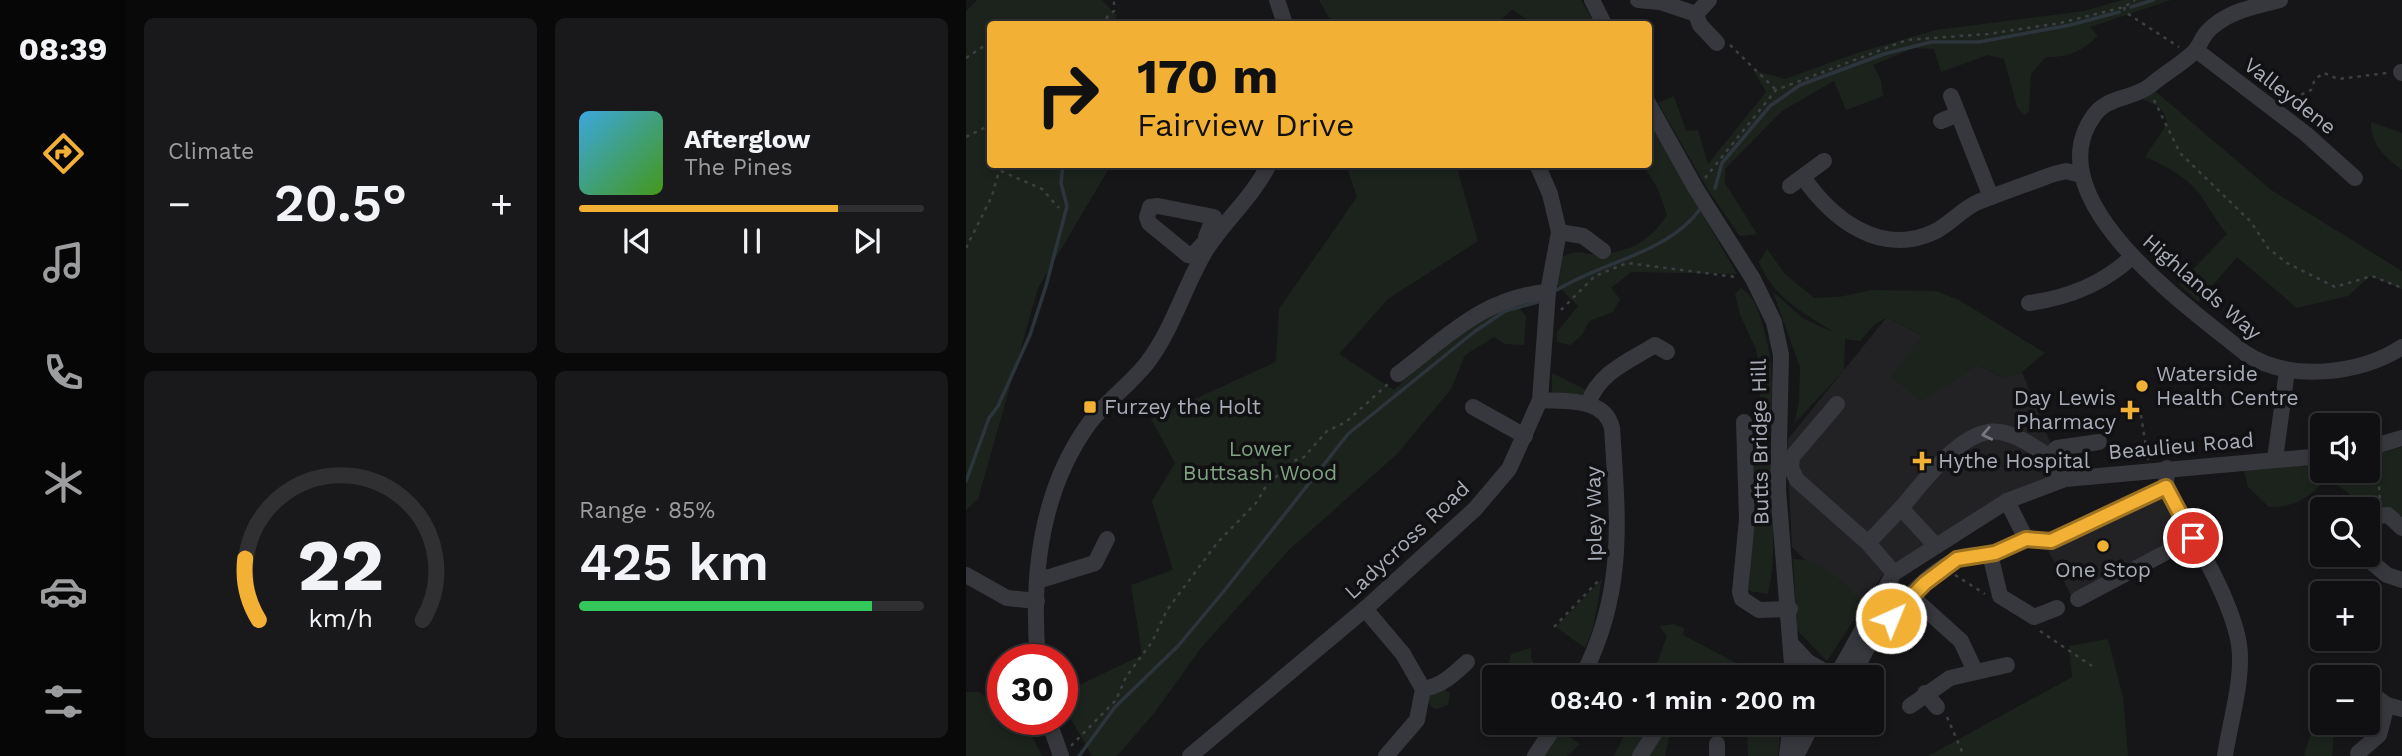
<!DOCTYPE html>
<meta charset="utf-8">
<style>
:root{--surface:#101012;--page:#19191b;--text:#f1f3f6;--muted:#9c9d9f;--line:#303032;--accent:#f2b134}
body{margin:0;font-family:"Work Sans",sans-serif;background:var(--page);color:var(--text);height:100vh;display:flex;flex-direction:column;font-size:26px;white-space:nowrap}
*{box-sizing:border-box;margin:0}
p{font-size:23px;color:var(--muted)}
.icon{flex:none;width:38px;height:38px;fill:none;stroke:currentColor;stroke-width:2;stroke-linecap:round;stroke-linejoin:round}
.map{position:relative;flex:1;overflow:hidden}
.sheet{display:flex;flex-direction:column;gap:18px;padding:18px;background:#09090a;width:840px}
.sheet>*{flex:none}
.top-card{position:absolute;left:21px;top:21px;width:665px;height:147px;border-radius:7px;box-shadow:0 4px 10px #0003,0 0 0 2px var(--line);background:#f2b134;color:#111;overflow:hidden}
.buttons{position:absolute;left:1344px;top:413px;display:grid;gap:14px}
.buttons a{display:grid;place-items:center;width:70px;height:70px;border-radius:7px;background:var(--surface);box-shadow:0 4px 10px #0003,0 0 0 2px var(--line);font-size:35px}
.speed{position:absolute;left:21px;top:644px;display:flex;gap:14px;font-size:35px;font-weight:700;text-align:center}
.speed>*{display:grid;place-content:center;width:91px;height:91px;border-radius:50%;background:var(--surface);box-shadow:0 4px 10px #0003,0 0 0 2px var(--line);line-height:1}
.speed .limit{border:10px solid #d22;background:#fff;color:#111}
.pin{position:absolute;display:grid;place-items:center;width:60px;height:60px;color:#fff;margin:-30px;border:4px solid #fff;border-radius:50%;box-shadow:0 2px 7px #0007}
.me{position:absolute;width:77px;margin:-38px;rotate:44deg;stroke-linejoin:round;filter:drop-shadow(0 0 5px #0008)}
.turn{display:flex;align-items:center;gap:24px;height:147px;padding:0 35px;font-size:32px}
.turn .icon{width:91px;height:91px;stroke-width:2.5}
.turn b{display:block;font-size:49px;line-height:60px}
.big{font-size:52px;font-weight:600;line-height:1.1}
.sheet .card{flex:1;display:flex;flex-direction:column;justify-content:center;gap:10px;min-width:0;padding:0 24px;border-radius:10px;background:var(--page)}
.sheet .dial{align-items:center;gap:0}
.dial svg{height:182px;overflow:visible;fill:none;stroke:var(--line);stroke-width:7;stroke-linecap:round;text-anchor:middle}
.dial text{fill:var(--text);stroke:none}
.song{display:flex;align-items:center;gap:21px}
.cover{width:84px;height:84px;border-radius:10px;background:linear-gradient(135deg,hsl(200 70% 55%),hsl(100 70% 35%))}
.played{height:7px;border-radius:4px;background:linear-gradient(90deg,var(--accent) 75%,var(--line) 75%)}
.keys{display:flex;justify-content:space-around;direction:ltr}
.heat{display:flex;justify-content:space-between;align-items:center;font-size:38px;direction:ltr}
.charge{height:10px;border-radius:5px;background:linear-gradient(90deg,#34c759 85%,var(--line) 0)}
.sheet .tiles{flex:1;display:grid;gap:18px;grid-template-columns:repeat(2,1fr)}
.trip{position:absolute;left:516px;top:665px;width:402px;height:70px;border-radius:7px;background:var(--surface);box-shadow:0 4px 10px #0003,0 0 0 2px var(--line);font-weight:600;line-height:70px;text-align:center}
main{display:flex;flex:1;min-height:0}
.dock{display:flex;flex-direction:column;width:126px;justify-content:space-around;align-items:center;background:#060607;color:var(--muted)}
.dock .icon{width:49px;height:49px}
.dock .selected{color:var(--accent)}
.dock b{font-size:32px;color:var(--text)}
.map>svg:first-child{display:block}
</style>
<main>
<nav class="dock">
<b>08:39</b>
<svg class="icon selected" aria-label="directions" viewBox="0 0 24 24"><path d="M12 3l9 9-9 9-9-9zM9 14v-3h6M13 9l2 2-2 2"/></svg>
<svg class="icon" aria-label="music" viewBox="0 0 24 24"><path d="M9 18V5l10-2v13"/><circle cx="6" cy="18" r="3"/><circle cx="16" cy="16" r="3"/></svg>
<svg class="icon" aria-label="phone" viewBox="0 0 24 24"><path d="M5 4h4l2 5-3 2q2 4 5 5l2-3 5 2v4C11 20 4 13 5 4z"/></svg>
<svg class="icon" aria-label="climate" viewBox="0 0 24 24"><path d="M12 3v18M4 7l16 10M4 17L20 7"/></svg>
<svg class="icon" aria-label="car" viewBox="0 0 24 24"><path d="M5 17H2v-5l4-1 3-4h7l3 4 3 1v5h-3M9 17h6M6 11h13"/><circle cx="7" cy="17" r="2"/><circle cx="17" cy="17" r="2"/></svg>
<svg class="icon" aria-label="filters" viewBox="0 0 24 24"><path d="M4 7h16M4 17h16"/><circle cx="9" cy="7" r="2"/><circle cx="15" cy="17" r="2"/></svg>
</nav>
<section class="sheet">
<div class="tiles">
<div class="card"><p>Climate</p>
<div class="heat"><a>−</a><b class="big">20.5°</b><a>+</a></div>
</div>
<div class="card">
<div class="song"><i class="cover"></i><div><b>Afterglow</b><p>The Pines</p></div></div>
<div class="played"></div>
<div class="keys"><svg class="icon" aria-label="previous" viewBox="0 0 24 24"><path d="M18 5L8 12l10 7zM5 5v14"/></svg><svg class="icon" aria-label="pause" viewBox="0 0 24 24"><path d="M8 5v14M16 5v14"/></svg><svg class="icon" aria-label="next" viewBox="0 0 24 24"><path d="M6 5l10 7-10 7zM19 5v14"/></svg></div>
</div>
<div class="card dial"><svg viewBox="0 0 100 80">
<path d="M14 69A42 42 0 1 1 86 69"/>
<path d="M14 69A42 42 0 0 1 8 42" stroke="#f2b134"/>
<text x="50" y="56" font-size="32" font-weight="700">22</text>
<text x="50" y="72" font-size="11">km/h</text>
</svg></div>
<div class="card"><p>Range · 85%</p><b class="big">425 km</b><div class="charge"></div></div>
</div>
</section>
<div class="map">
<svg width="1436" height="756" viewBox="0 0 1436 756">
<rect width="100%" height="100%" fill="#161618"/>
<!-- built -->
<g fill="#222225">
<polygon points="921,317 1038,378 1056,372 1096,472 920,570 893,612 826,547 821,449 822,439"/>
<polygon points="1198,492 1223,541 1107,599 1082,550"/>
</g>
<!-- green -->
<g fill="#1c231d">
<polygon points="11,0 136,0 151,16 146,24 24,24 24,164 145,165 72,288 12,499 0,510 0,11"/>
<polygon points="353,0 615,0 629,24 567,24 546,9 531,24 383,24 363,18"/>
<path d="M1156,0H1205L1124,27L1132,36C1114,52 1104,57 1080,57L1065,74L1063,112L1058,115L1051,107L1038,59L1022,55L975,72L968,49L948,48L907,65L915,80L917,96L880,110L868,81L816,111L759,169V183L791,234L774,236L742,190L692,103L708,96L720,131L732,130L742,164L800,92L787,70L819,79L891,53L970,30L1118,11Z"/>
<path d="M1189,91L1305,190L1436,271V289L1404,276L1382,296L1331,308L1271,257L1232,302L1213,284L1261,234C1250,221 1244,209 1235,196C1224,179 1197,164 1179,157L1201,124C1199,109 1190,104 1176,99Z"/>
<path d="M683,121L771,274L665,272L645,288L654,299L647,312L623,321L616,335L604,345L591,342V332L612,306L589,283L597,256C620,248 615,256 633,254C665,252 684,241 701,215L692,189L677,165L682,164Z"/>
<path d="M1405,122L1436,133V170C1420,157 1404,145 1405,122Z"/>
<path d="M380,165H490L512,241L422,299L373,354L428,390C463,356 504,322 550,304L560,317L558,345L539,344L528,337L499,355L485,389L431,454L324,549L235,648L189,712L151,756H126L101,712L105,689L176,655L165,585L207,570L186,501L209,463L185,419L310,362L313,309L391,197Z"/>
<path d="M801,249L819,274L848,298L873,297L905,290L970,291L993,300L1079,353L1056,372L1038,378L1013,365L955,401L926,377L956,335L921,317L908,325L894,341L879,339L878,370L828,424L833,402L834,367L807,292L838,319L869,333C837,312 809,300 793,262Z"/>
<path d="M775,288C789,298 791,307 796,323C813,379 803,406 804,461C805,506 812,551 802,594L783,591L788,427L796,385L790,349L774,315L769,294Z"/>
<polygon points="586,373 620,390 617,395 595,396 586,391"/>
<path d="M1436,447V516C1425,509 1414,513 1403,508C1387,500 1380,487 1360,480C1342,498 1329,507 1303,507L1282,487L1278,470L1356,463V471H1402V456Z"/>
<path d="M827,559C856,559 879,584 899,603L861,661L831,630Z"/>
<polygon points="636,579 627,628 619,648 590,627"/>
<polygon points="708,624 718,628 717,635 797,677 686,677 701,636 693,626"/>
<polygon points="1142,639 1157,697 1162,756 962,756 1106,677 1103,646"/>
<polygon points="565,648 565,658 571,668 566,677 540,677 545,654"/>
<polygon points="476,689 484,692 482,705 471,709 465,707 461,698 465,692"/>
<path d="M0,692H13L37,710V719C61,719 66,737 76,756H0Z"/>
<polygon points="1356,720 1356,723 1369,723 1366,756 1338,756 1345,732"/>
<polygon points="664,723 706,723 699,756 648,756"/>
<polygon points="781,723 815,723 812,756 782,756"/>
<polygon points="593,730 614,744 601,756 575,756"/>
</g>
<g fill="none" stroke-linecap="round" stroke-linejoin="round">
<!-- stream -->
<g stroke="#2c353c" stroke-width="3.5">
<polyline points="1165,7 1187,0"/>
<polyline points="749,188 756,163 804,106 834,85 918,54 965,42 1013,42 1104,25 1153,12"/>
<path d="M591,290C637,261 702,254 735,208"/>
<polyline points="0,481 23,418 32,406 64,335 80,286 101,206 95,183 97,164"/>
<polyline points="113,756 149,707 212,646 258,591 382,434 508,332 539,311 572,302"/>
</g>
<!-- path -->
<g stroke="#3d3f44" stroke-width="2.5" stroke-dasharray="3.5 5" stroke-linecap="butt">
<polyline points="1158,7 1159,12 1213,47"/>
<polyline points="124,24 138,20 148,11 148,0"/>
<polyline points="764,45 809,89"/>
<polyline points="0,58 24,42"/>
<polyline points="1188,100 1214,153 1285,222 1302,248 1321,263 1369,287 1406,276 1436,288"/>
<polyline points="1320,102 1345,90 1349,79 1358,73 1372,79 1421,73"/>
<polyline points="0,137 24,125"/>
<polyline points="35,171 76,189 93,208"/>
<polyline points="739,178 810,90 941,40 1022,34 1094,23 1158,7 1169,0"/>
<polyline points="0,248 26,196 35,164"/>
<polyline points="595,310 629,276 661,263 770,277"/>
<polyline points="1175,415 1182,460"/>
<polyline points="1406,462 1413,485 1414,503"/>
<polyline points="989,575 1019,594"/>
<polyline points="588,627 634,579"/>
<polyline points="1074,631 1126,666"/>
<polyline points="981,717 998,756"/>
<polyline points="105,746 150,700 160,677 186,642 201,610 251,543 290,503 299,488 325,462 338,457 361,431 380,422 423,383"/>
</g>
<!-- minor -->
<g stroke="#37383d" stroke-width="16">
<polyline points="311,0 319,24"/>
<polyline points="626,0 638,24"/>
<polyline points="672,0 694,2 730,14"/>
<polyline points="743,0 730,14 734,25 751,43"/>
<path d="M1314,0C1288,7 1261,11 1242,31C1235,38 1234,47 1227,53C1214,65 1198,74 1185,85C1168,99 1143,96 1129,114C1065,198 1224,308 1279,353C1322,382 1394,375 1436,347"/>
<polyline points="1230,50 1340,134 1389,178"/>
<polyline points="1435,72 1436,73"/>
<polyline points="985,96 1025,197"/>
<polyline points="682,103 730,189 787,279 808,322 815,355 812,489 827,677"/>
<polyline points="975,121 992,114"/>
<path d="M837,177C866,219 914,257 968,232C984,224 996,209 1012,202C1037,192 1063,183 1088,174L1100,171L1115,175"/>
<polyline points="824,186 858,161"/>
<polyline points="593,232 617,236 637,251"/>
<polyline points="238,243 226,256 222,255 183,223 181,217 184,207 192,206 248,217 240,237"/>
<path d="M1063,303C1102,298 1137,284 1166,257"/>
<path d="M432,374C481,337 518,297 582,292"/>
<path d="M574,400C599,402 639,397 646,428C652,520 660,592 616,677"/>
<path d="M622,404C632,373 663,361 689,345L701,352"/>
<polyline points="871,404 826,457 825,468 831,480 902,543"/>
<polyline points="507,407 559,436"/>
<polyline points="778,422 781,519 774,592 776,599 793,610 824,609"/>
<polyline points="1402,448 1436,438"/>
<polyline points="1309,459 1321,371"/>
<path d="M1201,468L1200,487C1223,531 1265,596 1273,644C1278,679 1264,721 1259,756"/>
<polyline points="1093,481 1083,456 1091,448 1133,442"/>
<polyline points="1041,501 1060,539 1085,541 1097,537 1200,487"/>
<polyline points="1402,517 1422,515 1436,528"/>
<path d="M970,546L935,508C956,484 998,425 1034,432C1052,435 1068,447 1083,456"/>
<polyline points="1024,554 1034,596 1068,617 1091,608"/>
<polyline points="1397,555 1421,575 1436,580"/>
<polyline points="928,573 902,543 935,508"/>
<polyline points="0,575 41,598 71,601"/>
<polyline points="71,581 129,563 141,539"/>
<polyline points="945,596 995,641 1009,671"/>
<polyline points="1112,599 1227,538"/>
<polyline points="399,609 437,654 457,689 451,720 420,756"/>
<polyline points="827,646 842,662 869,677"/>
<path d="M72,660C65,579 74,492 122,425C139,402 163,386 181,363C207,329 218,287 240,250C259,220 287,197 303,164"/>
<path d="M889,674C902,635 955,575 993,558C1004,553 1014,557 1025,554C1038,551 1047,543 1060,539"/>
<polyline points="870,677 928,573 1041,501 1099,479 1356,456"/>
<path d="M457,689C476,686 487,675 501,662"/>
<polyline points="959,693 971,707"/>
<polyline points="1407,695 1421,705 1436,709"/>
<polyline points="944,706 984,678 1041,665"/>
<polyline points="82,719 95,756"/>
<polyline points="1392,753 1413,735 1421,705"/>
<polyline points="224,756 399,609 509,509 543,469 574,400 582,292 593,232 584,194 571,164"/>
<polyline points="569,756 591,723"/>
<polyline points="674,756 695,723"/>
<polyline points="751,756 751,744"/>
<polyline points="821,756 825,723"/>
<polyline points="830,756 847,723"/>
</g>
</g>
<!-- one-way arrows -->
<defs><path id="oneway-chevron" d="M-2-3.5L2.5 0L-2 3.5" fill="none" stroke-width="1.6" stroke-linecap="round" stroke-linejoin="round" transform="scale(1.75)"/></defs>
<use stroke="#757881" href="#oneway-chevron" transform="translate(1021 434) rotate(168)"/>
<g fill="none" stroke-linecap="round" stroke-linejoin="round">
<defs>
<polyline id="route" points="925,618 959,583 991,559 1029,553 1060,539 1085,541 1200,487 1227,538"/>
</defs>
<!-- route casing -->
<use href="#route" stroke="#9d7322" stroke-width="18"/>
<!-- route -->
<use href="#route" stroke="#f2b134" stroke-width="12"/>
</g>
<!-- markers -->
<g fill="#f2b134" stroke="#111113" stroke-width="2.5">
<circle cx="1176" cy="386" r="7"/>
<rect x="117" y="400" width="14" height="14" rx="3.5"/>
<path d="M1160.5 399.5h7v7h7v7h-7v7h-7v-7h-7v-7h7z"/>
<path d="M952.5 450.5h7v7h7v7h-7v7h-7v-7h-7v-7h7z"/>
<circle cx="1137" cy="546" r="7"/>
</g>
<g text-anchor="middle" stroke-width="7" stroke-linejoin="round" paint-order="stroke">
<!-- street labels -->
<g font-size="21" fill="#a8adb8" stroke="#111113">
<text transform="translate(1324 96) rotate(38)" y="7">Valleydene</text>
<text transform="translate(1236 287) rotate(41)" y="7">Highlands Way</text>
<text transform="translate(794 442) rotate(-91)" y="7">Butts Bridge Hill</text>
<text transform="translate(1215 446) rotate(-5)" y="7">Beaulieu Road</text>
<text transform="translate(628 514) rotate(-91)" y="7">Ipley Way</text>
<text transform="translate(441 540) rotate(-43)" y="7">Ladycross Road</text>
</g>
<!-- poi labels -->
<g font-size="21" fill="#a8adb8" stroke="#111113" text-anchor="start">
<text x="1190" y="381">Waterside<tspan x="1190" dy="24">Health Centre</tspan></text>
<text x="1150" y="405" text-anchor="end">Day Lewis<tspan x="1150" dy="24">Pharmacy</tspan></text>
<text x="138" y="414">Furzey the Holt</text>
<text x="972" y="468">Hythe Hospital</text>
<text x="1137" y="577" text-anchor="middle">One Stop</text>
</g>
<!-- park labels -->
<g font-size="21" fill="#7fa381" stroke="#111113">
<text x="294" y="456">Lower<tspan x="294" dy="24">Buttsash Wood</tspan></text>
</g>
</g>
</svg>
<div class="buttons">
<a><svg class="icon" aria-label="sound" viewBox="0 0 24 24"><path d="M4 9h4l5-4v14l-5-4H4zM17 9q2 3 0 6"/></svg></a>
<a><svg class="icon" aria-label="search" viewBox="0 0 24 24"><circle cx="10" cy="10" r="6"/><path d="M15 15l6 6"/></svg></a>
<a>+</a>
<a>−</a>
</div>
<div class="speed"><div class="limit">30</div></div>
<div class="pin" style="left:1227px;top:538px;background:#d93025"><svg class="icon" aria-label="arrive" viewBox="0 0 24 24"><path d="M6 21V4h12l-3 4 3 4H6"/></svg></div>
<svg class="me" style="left:925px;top:618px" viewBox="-20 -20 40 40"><circle r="17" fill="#f2b134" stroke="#fff" stroke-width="3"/><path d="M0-11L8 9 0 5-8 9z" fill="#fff"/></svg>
<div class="trip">08:40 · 1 min · 200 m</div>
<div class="top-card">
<div class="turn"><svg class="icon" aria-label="right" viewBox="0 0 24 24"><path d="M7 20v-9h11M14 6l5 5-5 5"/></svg><div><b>170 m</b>Fairview Drive</div></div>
</div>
</div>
</main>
